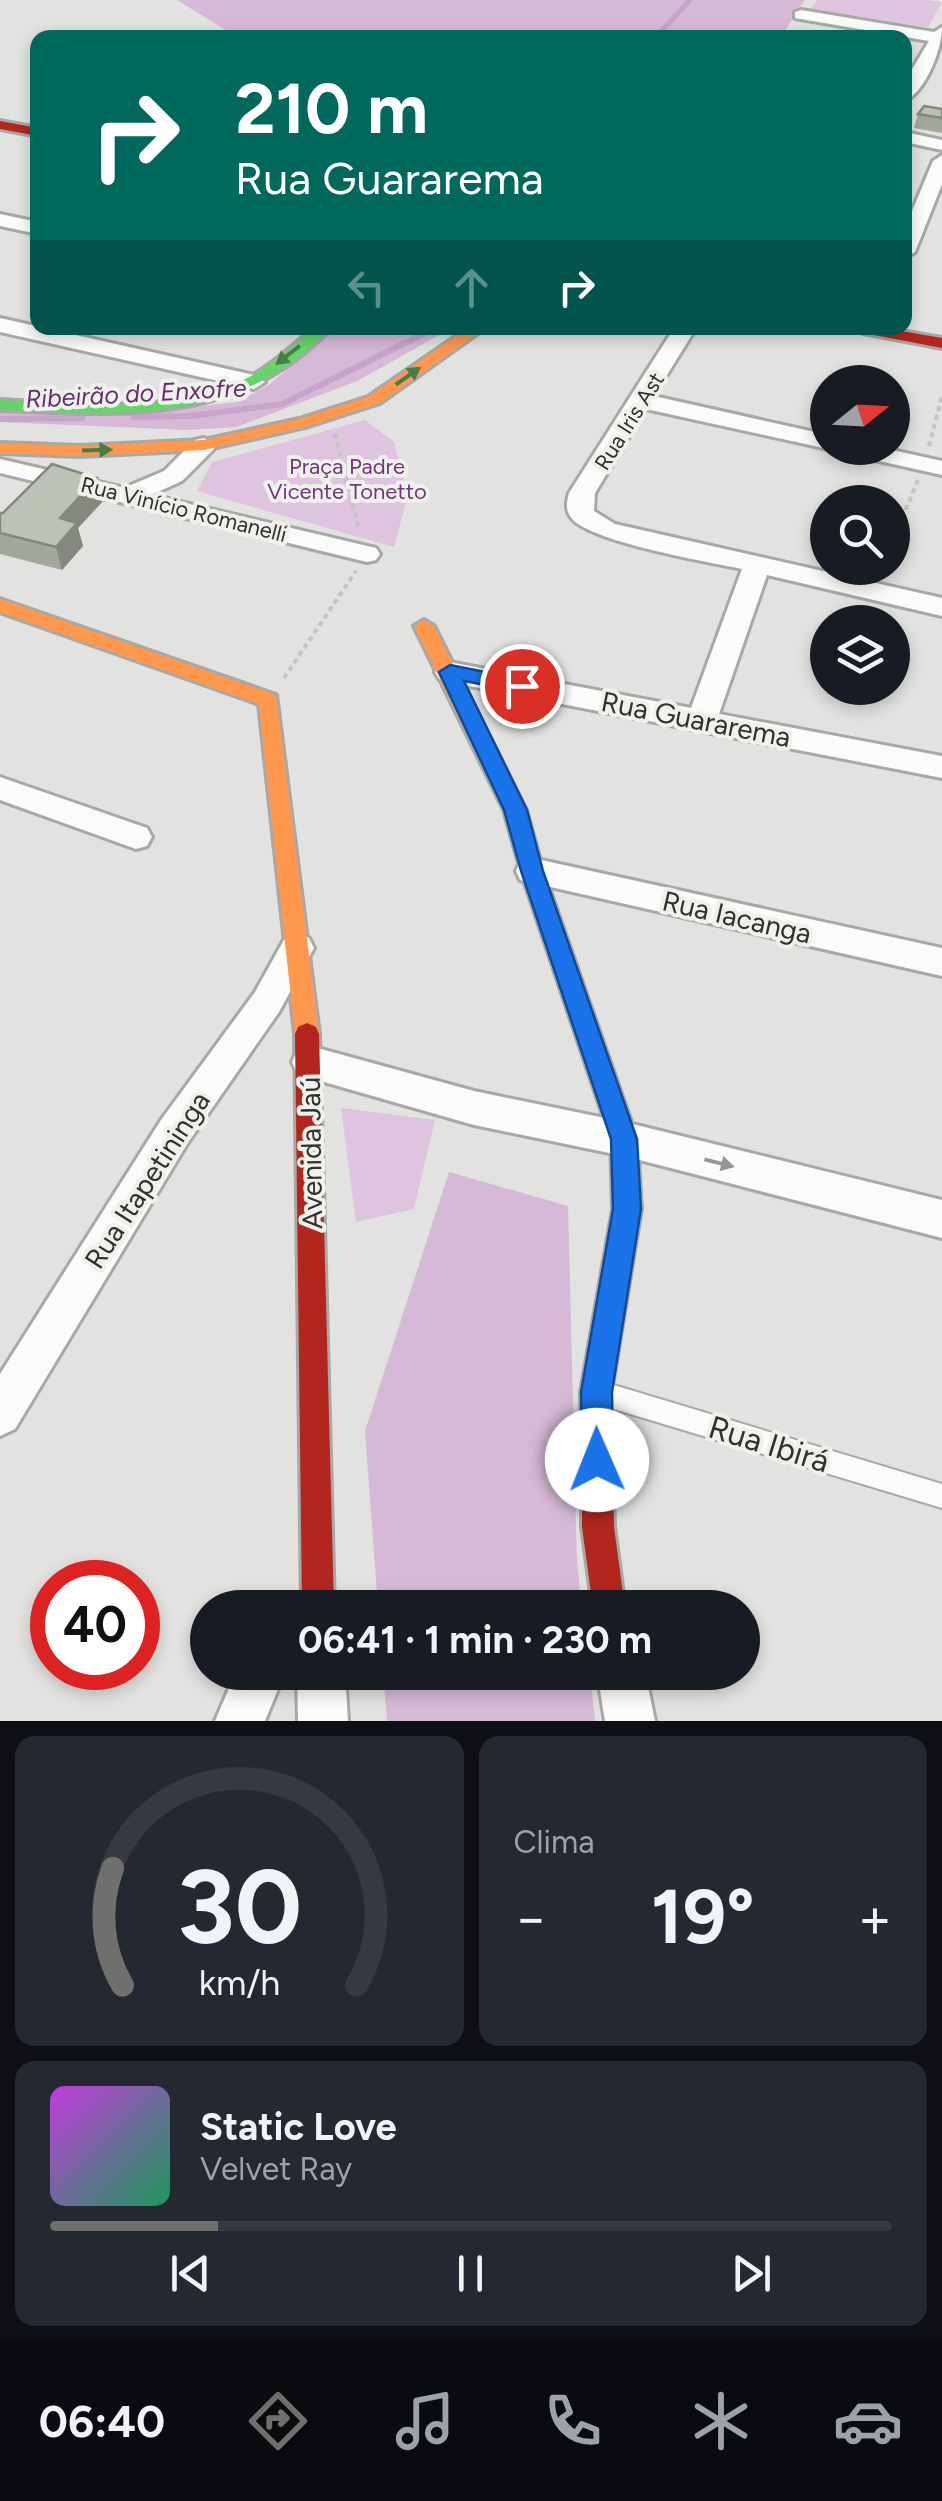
<!DOCTYPE html>
<html lang="pt">
<meta charset="utf-8">
<style>
:root{--surface:#171b24;--page:#242831;--text:#f1f3f6;--muted:#9ea1a6;--line:#363941;--accent:#6f706e}
body{margin:0;font-family:Figtree,sans-serif;background:var(--page);color:var(--text);height:100vh;display:flex;flex-direction:column;font-size:38px;white-space:nowrap}
*{box-sizing:border-box;margin:0}
p{font-size:32px;color:var(--muted)}
.icon{flex:none;width:55px;height:55px;fill:none;stroke:currentColor;stroke-width:2;stroke-linecap:round;stroke-linejoin:round}
.map{position:relative;height:1721px;overflow:hidden}
.sheet{display:flex;flex-direction:column;gap:15px;padding:15px;background:#0d0f14;flex:1}
.sheet>*{flex:none}
.hud{position:absolute;left:30px;top:30px;width:882px;height:305px;border-radius:20px;box-shadow:0 5px 15px #0003;background:#00695c;color:#fff;overflow:hidden}
.needle{width:65px;rotate:72deg}
.controls{position:absolute;left:810px;top:365px;display:grid;gap:20px}
.controls a{display:grid;place-items:center;width:100px;height:100px;border-radius:50%;background:var(--surface);box-shadow:0 5px 15px #0003;font-size:50px}
.speed{position:absolute;left:30px;top:1560px;display:flex;gap:20px;font-size:50px;font-weight:700;text-align:center}
.speed>*{display:grid;place-content:center;width:130px;height:130px;border-radius:50%;background:var(--surface);box-shadow:0 5px 15px #0003;line-height:1}
.speed .limit{border:15px solid #d22;background:#fff;color:#111}
.pin{position:absolute;display:grid;place-items:center;width:85px;height:85px;color:#fff;margin:-42px;border:5px solid #fff;border-radius:50%;box-shadow:0 2px 10px #0007}
.me{position:absolute;width:110px;margin:-55px;rotate:359deg;stroke-linejoin:round;filter:drop-shadow(0 0 8px #0008)}
.turn{display:flex;align-items:center;gap:35px;height:210px;padding:0 40px;font-size:45px}
.turn .icon{width:130px;height:130px;stroke-width:2.5}
.turn b{display:block;font-size:70px;line-height:85px}
.lanes{display:flex;align-items:center;height:95px;padding:0 40px;background:#0003;justify-content:center;gap:50px;direction:ltr}
.lanes .off{opacity:.35}
.big{font-size:75px;font-weight:700;line-height:1.1}
.sheet .tile{flex:1;display:flex;flex-direction:column;justify-content:center;gap:15px;min-width:0;padding:0 35px;border-radius:20px;background:var(--page)}
.sheet .dial{align-items:center;gap:0}
.dial svg{height:260px;overflow:visible;fill:none;stroke:var(--line);stroke-width:7;stroke-linecap:round;text-anchor:middle}
.dial text{fill:var(--text);stroke:none}
.song{display:flex;align-items:center;gap:30px}
.cover{width:120px;height:120px;border-radius:15px;background:linear-gradient(135deg,hsl(290 70% 55%),hsl(150 70% 35%))}
.played{height:10px;border-radius:5px;background:linear-gradient(90deg,var(--accent) 20%,var(--line) 20%)}
.keys{display:flex;justify-content:space-around;direction:ltr}
.heat{display:flex;justify-content:space-between;align-items:center;font-size:55px;direction:ltr}
.sheet .tiles{flex:1;display:grid;gap:15px;grid-template-columns:1fr 1fr}
.tile:last-child{grid-column:span 2}
.trip{position:absolute;left:190px;top:1590px;width:570px;height:100px;border-radius:50px;background:var(--surface);box-shadow:0 5px 15px #0003;font-weight:700;line-height:100px;text-align:center}
.tab-bar{display:flex;height:160px;justify-content:space-around;align-items:center;background:#090b0e;color:var(--muted)}
.tab-bar .icon{width:70px;height:70px}
.tab-bar .current{color:var(--accent)}
.tab-bar b{font-size:45px;color:var(--text)}
.map>svg:first-child{display:block}
</style>
<div class="map">
<svg width="942" height="1721" viewBox="0 0 942 1721">
<rect width="100%" height="100%" fill="#e2e3e0"/>
<!-- green -->
<g fill="#dec4de">
<polygon points="817,0 928,0 942,2 928,27 811,9"/>
<polygon points="365,420 394,442 408,494 394,547 197,491 212,462"/>
<polygon points="341,1108 435,1120 414,1209 356,1222"/>
</g>
<!-- forest -->
<g fill="#d5b9d6">
<polygon points="177,0 805,0 780,38 237,37"/>
<polygon points="336,328 452,328 357,381 236,427 188,430 0,422 0,411 152,411 238,402 270,384"/>
<polygon points="449,1172 568,1206 577,1563 582,1607 378,1607 365,1431"/>
<polygon points="383,1673 590,1673 595,1721 387,1721"/>
</g>
<g fill="none" stroke-linecap="round" stroke-linejoin="round">
<!-- stream-far1 -->
<polyline stroke="#c7a4ca" stroke-width="5" points="655,38 690,0"/>
<!-- stream -->
<g stroke="#c7a4ca" stroke-width="6">
<polyline points="133,417 191,416 282,404 435,328"/>
<polyline points="0,419 82,418"/>
</g>
<defs>
<polygon id="lane" points="607,1383 942,1484 942,1508 607,1407 599,1403 595,1395 599,1387"/>
<g id="street">
<path d="M801,10L934,32L942,27C942,49 926,91 905,101V81L929,41L795,18V12Z"/>
<polygon points="905,132 942,140 942,150 905,142"/>
<polygon points="942,155 942,184 915,252 905,258 905,228 933,161"/>
<polygon points="0,214 38,222 38,234 0,226"/>
<polygon points="0,318 254,375 265,382 254,389 0,332"/>
<path d="M674,328H696L654,396L828,435V448H835L828,449L646,409L595,493L594,511L615,524L942,598V616L767,575L719,714L942,756V778L449,682L439,679L435,672L439,665L449,662L691,708L742,569C709,562 584,541 570,516C565,508 567,501 569,493Z"/>
<polygon points="204,438 216,445 213,450 182,481 151,495 376,548 380,554 376,560 367,562 0,473 0,459 124,488 164,471 195,440"/>
<polygon points="840,448 883,448 942,461 942,475 843,453"/>
<polygon points="0,777 147,828 152,837 147,846 136,849 0,800"/>
<polygon points="532,858 942,948 942,976 520,880 516,871 520,862"/>
<polygon points="297,934 309,938 314,948 279,1012 187,1144 15,1429 0,1436 0,1374 161,1120 255,992 285,938"/>
<polygon points="310,1046 474,1091 624,1122 942,1200 942,1238 624,1156 474,1125 310,1078 297,1073 292,1062 297,1051"/>
<polygon points="236,1672 285,1672 265,1721 215,1721"/>
<polygon points="297,1672 345,1672 348,1721 298,1721"/>
<polygon points="597,1672 645,1672 655,1721 605,1721"/>
</g>
<path id="fast" d="M314,328H331C240,426 122,415 0,410V400C83,404 176,416 253,375C275,363 294,344 314,328Z"/>
<g id="slow">
<polygon points="468,328 485,328 380,403 309,426 204,450 80,456 0,453 0,443 80,446 204,440 299,419 368,397"/>
<polygon points="0,599 276,695 319,1034 316,1041 307,1045 298,1041 295,1034 259,704 0,612"/>
<polygon points="424,620 434,626 526,810 543,871 637,1139 641,1209 611,1392 612,1436 608,1447 597,1451 586,1447 582,1436 581,1392 613,1209 611,1139 521,871 504,810 414,626"/>
</g>
<g id="jam">
<polygon points="0,121 38,128 38,136 0,129"/>
<polygon points="856,328 884,328 942,338 942,348 863,333"/>
<polygon points="307,1023 316,1027 319,1034 334,1608 302,1608 295,1034 298,1027"/>
<polygon points="597,1421 608,1425 612,1436 614,1527 625,1608 593,1608 582,1527 582,1436 586,1425"/>
</g>
</defs>
<!-- lane casing -->
<use href="#lane" stroke="#a8a9a7" stroke-width="4"/>
<!-- street casing -->
<use href="#street" stroke="#a8a9a7" stroke-width="6"/>
<!-- fast casing -->
<use href="#fast" stroke="#a8a9a7" stroke-width="6"/>
<!-- slow casing -->
<use href="#slow" stroke="#a8a9a7" stroke-width="6"/>
<!-- jam casing -->
<use href="#jam" stroke="#a8a9a7" stroke-width="6"/>
<!-- path -->
<g stroke="#c4c4c3" stroke-width="4" stroke-dasharray="5 4" stroke-linecap="butt">
<polyline points="335,434 359,530"/>
<polyline points="929,446 942,396"/>
<polyline points="892,543 918,480"/>
<polyline points="284,678 356,571"/>
</g>
<!-- lane -->
<use href="#lane" fill="#fbfbfa" fill-rule="evenodd"/>
<!-- street -->
<use href="#street" fill="#fbfbfa" fill-rule="evenodd"/>
<!-- fast -->
<use href="#fast" fill="#63d668" fill-rule="evenodd"/>
<!-- slow -->
<use href="#slow" fill="#ff974d" fill-rule="evenodd"/>
<!-- jam -->
<use href="#jam" fill="#b3261e" fill-rule="evenodd"/>
</g>
<!-- wall -->
<g fill="#a2a89c">
<polygon points="942,109 942,133 914,128 918,114"/>
<polygon points="97,478 103,501 78,528 83,546 62,570 0,554 0,513 3,513"/>
</g>
<!-- shaded-wall -->
<polygon fill="#84887f" points="97,478 103,501 78,528 83,546 62,570 56,547 60,518"/>
<!-- building -->
<g fill="#bcc3b5" stroke="#84887f" stroke-width="2.5">
<polygon points="924,106 942,109 942,118 918,114"/>
<polygon points="52,464 97,478 60,518 77,523 56,547 0,533 0,513 3,513"/>
</g>
<!-- one-way arrows -->
<defs><path id="oneway-solid" d="M-6-.8H1V-3.2L6.5 0L1 3.2V.8H-6Z" transform="scale(2.5)"/></defs>
<g fill="#487c49">
<use href="#oneway-solid" transform="translate(288 355) rotate(142)"/>
<use href="#oneway-solid" transform="translate(408 376) rotate(-35)"/>
<use href="#oneway-solid" transform="translate(97 450) rotate(-2)"/>
</g>
<use fill="#969695" href="#oneway-solid" transform="translate(719 1163) rotate(14)"/>
<!-- route -->
<polygon fill="#1a73e8" stroke="#114b97" stroke-width="2.5" points="450,665 522,679 532,686 522,692 464,681 527,810 543,871 637,1139 641,1209 612,1392 613,1460 608,1470 597,1475 586,1470 582,1460 581,1392 613,1209 611,1139 521,871 504,810 439,672"/>
<g text-anchor="middle" stroke-width="8" stroke-linejoin="round" paint-order="stroke">
<!-- far-street labels -->
<g font-size="22" fill="#313230" stroke="#eff1ed">
<text transform="translate(629 421) rotate(-58)" y="8">Rua Iris Ast</text>
<text transform="translate(184 509) rotate(14)" y="8">Rua Vinício Romanelli</text>
</g>
<!-- far-park labels -->
<g font-size="22" fill="#743579" stroke="#eff1ed">
<text x="347" y="474">Praça Padre<tspan x="347" dy="25">Vicente Tonetto</tspan></text>
</g>
<!-- far-water labels -->
<g font-size="25" font-style="italic" fill="#6a2c6f" stroke="#eff1ed">
<text transform="translate(136 393) rotate(-3)" y="9">Ribeirão do Enxofre</text>
</g>
<!-- street labels -->
<g font-size="28" fill="#313230" stroke="#eff1ed">
<text transform="translate(696 719) rotate(11)" y="10">Rua Guararema</text>
<text transform="translate(737 917) rotate(13)" y="10">Rua Iacanga</text>
<text transform="translate(311 1153) rotate(-91)" y="10">Avenida Jaú</text>
<text transform="translate(147 1180) rotate(-57)" y="10">Rua Itapetininga</text>
</g>
<!-- near-street labels -->
<g font-size="32" fill="#313230" stroke="#eff1ed">
<text transform="translate(769 1444) rotate(17)" y="11">Rua Ibirá</text>
</g>
</g>
</svg>
<div class="controls">
<a><svg class="needle" viewBox="-14 -14 28 28"><path d="M0-13l5 13h-10z" fill="#e53935"/><path d="M0 13l5-13h-10z" fill="#9ea1a6"/></svg></a>
<a><svg class="icon" aria-label="search" viewBox="0 0 24 24"><circle cx="10" cy="10" r="6"/><path d="M15 15l6 6"/></svg></a>
<a><svg class="icon" aria-label="layers" viewBox="0 0 24 24"><path d="M12 4l9 5-9 5-9-5zM3 14l9 5 9-5"/></svg></a>
</div>
<div class="speed"><div class="limit">40</div></div>
<div class="pin" style="left:522px;top:686px;background:#d93025"><svg class="icon" aria-label="arrive" viewBox="0 0 24 24"><path d="M6 21V4h12l-3 4 3 4H6"/></svg></div>
<svg class="me" style="left:597px;top:1460px" viewBox="-20 -20 40 40"><circle r="19" fill="#fff"/><path d="M0-13L10 11 0 6-10 11z" fill="#1a73e8"/></svg>
<div class="trip">06:41 · 1 min · 230 m</div>
<div class="hud">
<div class="turn"><svg class="icon" aria-label="right" viewBox="0 0 24 24"><path d="M7 20v-9h11M14 6l5 5-5 5"/></svg><div><b>210 m</b>Rua Guararema</div></div>
<div class="lanes"><svg class="icon off" aria-label="left" viewBox="0 0 24 24"><path d="M17 20v-9H6M10 6l-5 5 5 5"/></svg><svg class="icon off" aria-label="ahead" viewBox="0 0 24 24"><path d="M12 20V5M6 11l6-6 6 6"/></svg><svg class="icon" aria-label="right" viewBox="0 0 24 24"><path d="M7 20v-9h11M14 6l5 5-5 5"/></svg></div>
</div>
</div>
<section class="sheet">
<div class="tiles">
<div class="tile dial"><svg viewBox="0 0 100 80">
<path d="M14 69A42 42 0 1 1 86 69"/>
<path d="M14 69A42 42 0 0 1 11 33" stroke="#6f706e"/>
<text x="50" y="56" font-size="32" font-weight="700">30</text>
<text x="50" y="72" font-size="11">km/h</text>
</svg></div>
<div class="tile"><p>Clima</p>
<div class="heat"><a>−</a><b class="big">19°</b><a>+</a></div>
</div>
<div class="tile">
<div class="song"><i class="cover"></i><div><b>Static Love</b><p>Velvet Ray</p></div></div>
<div class="played"></div>
<div class="keys"><svg class="icon" aria-label="previous" viewBox="0 0 24 24"><path d="M18 5L8 12l10 7zM5 5v14"/></svg><svg class="icon" aria-label="pause" viewBox="0 0 24 24"><path d="M8 5v14M16 5v14"/></svg><svg class="icon" aria-label="next" viewBox="0 0 24 24"><path d="M6 5l10 7-10 7zM19 5v14"/></svg></div>
</div>
</div>
</section>
<nav class="tab-bar">
<b>06:40</b>
<svg class="icon current" aria-label="directions" viewBox="0 0 24 24"><path d="M12 3l9 9-9 9-9-9zM9 14v-3h6M13 9l2 2-2 2"/></svg>
<svg class="icon" aria-label="music" viewBox="0 0 24 24"><path d="M9 18V5l10-2v13"/><circle cx="6" cy="18" r="3"/><circle cx="16" cy="16" r="3"/></svg>
<svg class="icon" aria-label="phone" viewBox="0 0 24 24"><path d="M5 4h4l2 5-3 2q2 4 5 5l2-3 5 2v4C11 20 4 13 5 4z"/></svg>
<svg class="icon" aria-label="climate" viewBox="0 0 24 24"><path d="M12 3v18M4 7l16 10M4 17L20 7"/></svg>
<svg class="icon" aria-label="car" viewBox="0 0 24 24"><path d="M5 17H2v-5l4-1 3-4h7l3 4 3 1v5h-3M9 17h6M6 11h13"/><circle cx="7" cy="17" r="2"/><circle cx="17" cy="17" r="2"/></svg>
</nav>
